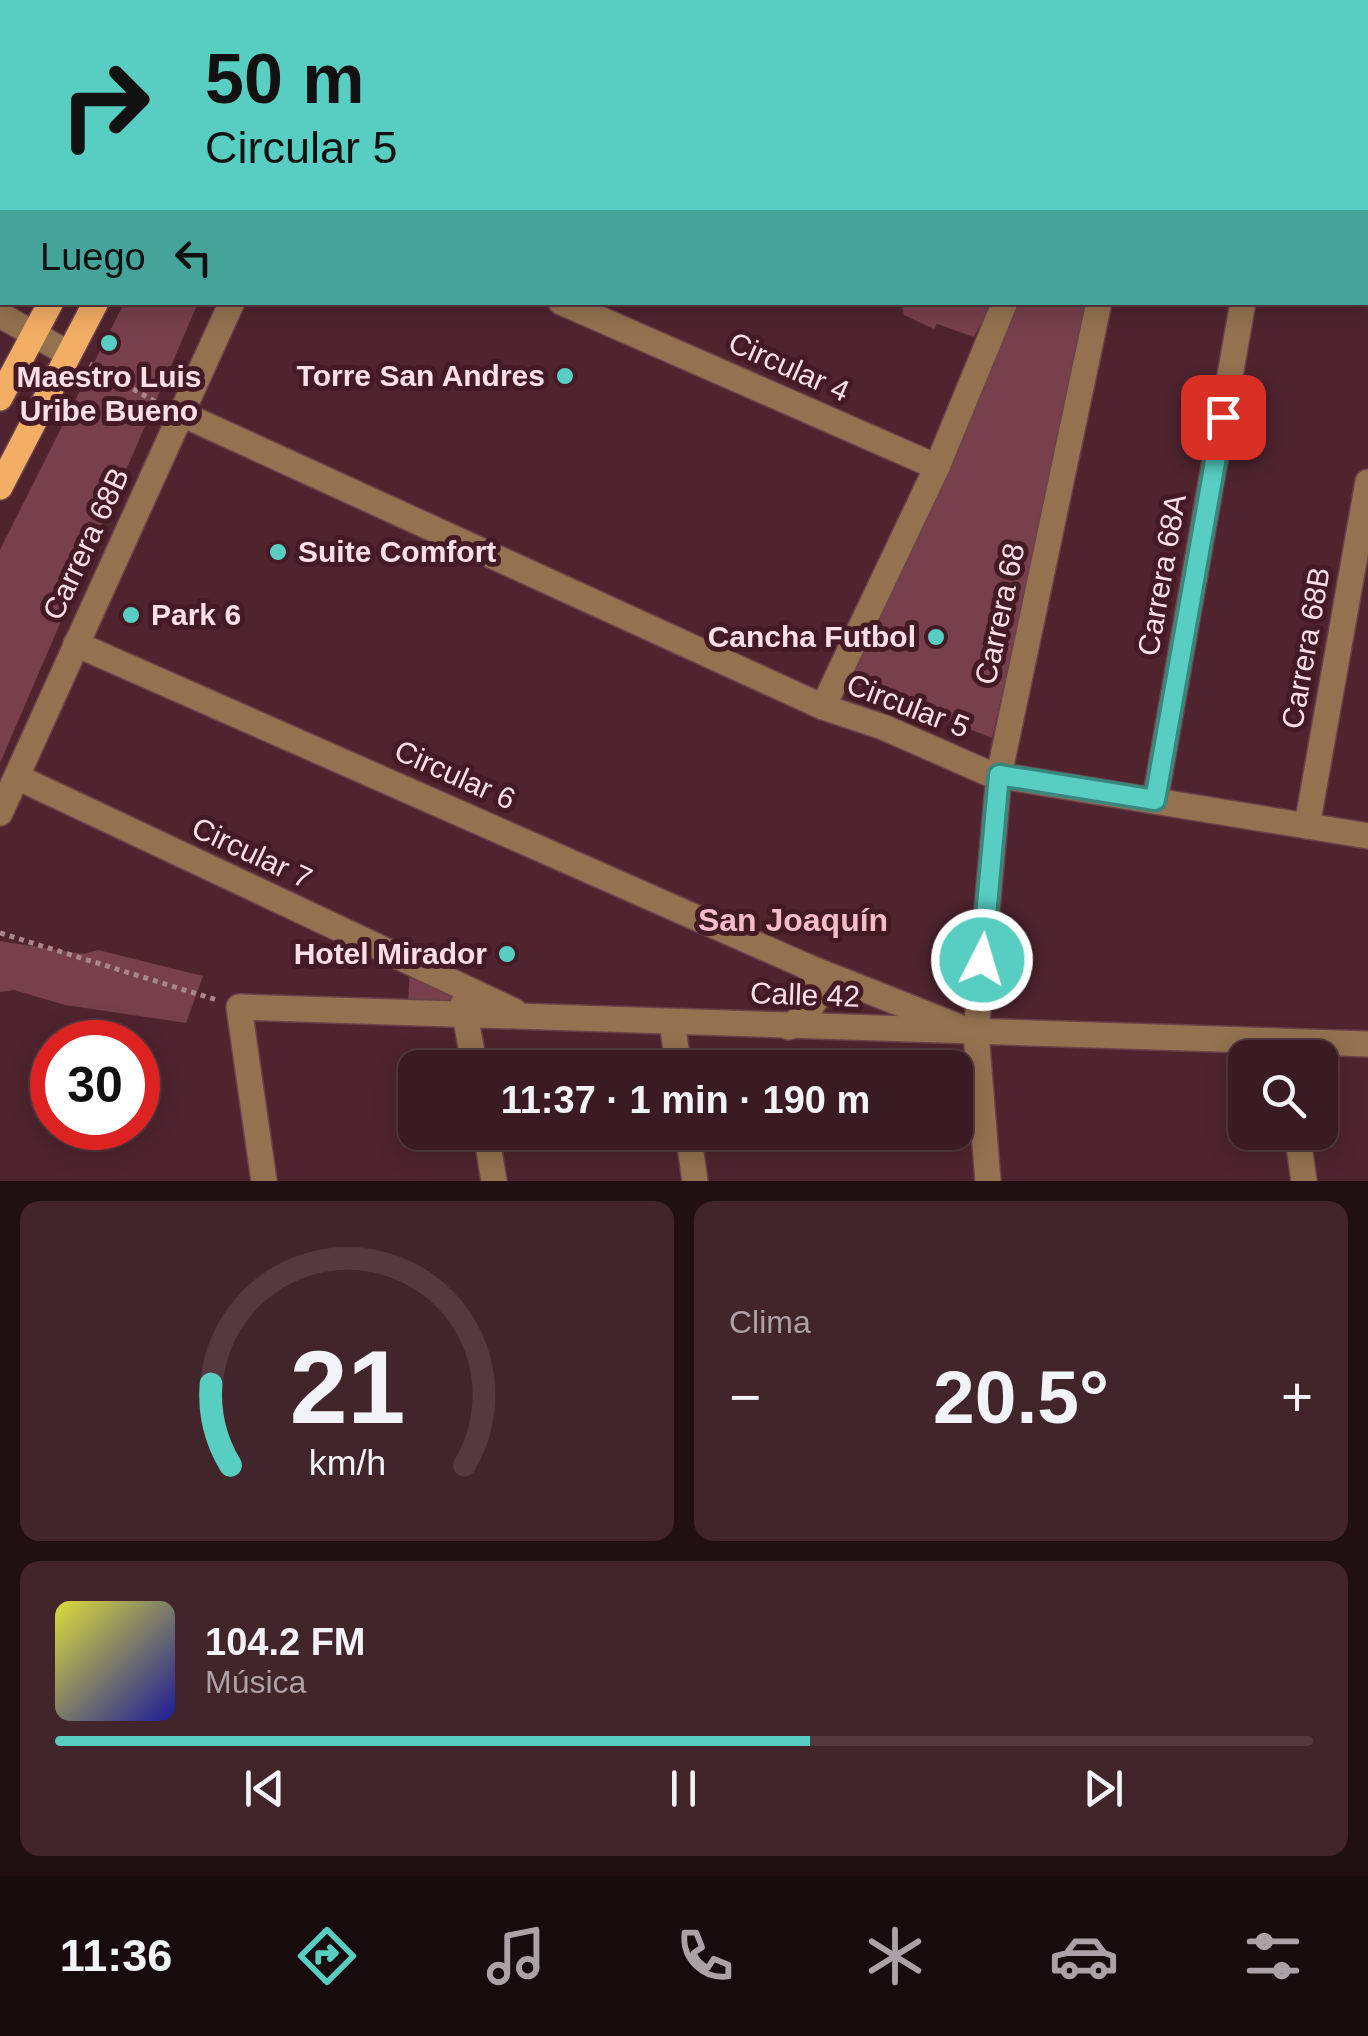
<!DOCTYPE html>
<html lang="es">
<meta charset="utf-8">
<style>
:root{--surface:#3b1b23;--page:#42242b;--text:#f1f3f6;--muted:#aca1a6;--line:#543941;--accent:#57cec1}
body{margin:0;font-family:Helvetica,sans-serif;background:var(--page);color:var(--text);height:100vh;display:flex;flex-direction:column;font-size:38px;white-space:nowrap}
*{box-sizing:border-box;margin:0}
p{font-size:32px;color:var(--muted)}
.icon{flex:none;width:55px;height:55px;fill:none;stroke:currentColor;stroke-width:2;stroke-linecap:round;stroke-linejoin:round}
.map{position:relative;height:1181px;overflow:hidden}
.drawer{display:flex;flex-direction:column;gap:20px;padding:20px;background:#200f13;flex:1}
.drawer>*{flex:none}
.hud{position:absolute;left:0px;top:0px;width:1370px;height:305px;box-shadow:0 5px 25px #0003,0 0 0 2px var(--line);background:#57cec1;color:#111;overflow:hidden}
.fabs{position:absolute;left:1228px;top:1040px;display:grid;gap:20px}
.fabs a{display:grid;place-items:center;width:110px;height:110px;border-radius:20px;background:var(--surface);box-shadow:0 5px 25px #0003,0 0 0 2px var(--line);font-size:50px}
.speed{position:absolute;left:30px;top:1020px;display:flex;gap:20px;font-size:50px;font-weight:700;text-align:center}
.speed>*{display:grid;place-content:center;width:130px;height:130px;border-radius:50%;background:var(--surface);box-shadow:0 5px 25px #0003,0 0 0 2px var(--line);line-height:1}
.speed .limit{border:15px solid #d22;background:#fff;color:#111}
.pin{position:absolute;display:grid;place-items:center;width:85px;height:85px;color:#fff;margin:-42px;border-radius:20px;box-shadow:0 5px 15px #0006}
.me{position:absolute;width:110px;margin:-55px;rotate:5deg;stroke-linejoin:round;filter:drop-shadow(0 0 8px #0008)}
.turn{display:flex;align-items:center;gap:35px;height:210px;padding:0 40px;font-size:45px}
.turn .icon{width:130px;height:130px;stroke-width:2.5}
.turn b{display:block;font-size:70px;line-height:85px}
.then{display:flex;align-items:center;height:95px;padding:0 40px;background:#0003;gap:20px;font-size:38px}
.big{font-size:75px;font-weight:800;line-height:1.1}
.drawer .card{flex:1;display:flex;flex-direction:column;justify-content:center;gap:15px;min-width:0;padding:0 35px;border-radius:20px;background:var(--page)}
.drawer .dial{align-items:center;gap:0}
.dial svg{height:260px;overflow:visible;fill:none;stroke:var(--line);stroke-width:7;stroke-linecap:round;text-anchor:middle}
.dial text{fill:var(--text);stroke:none}
.song{display:flex;align-items:center;gap:30px}
.cover{width:120px;height:120px;border-radius:15px;background:linear-gradient(135deg,hsl(60 70% 55%),hsl(240 70% 35%))}
.played{height:10px;border-radius:5px;background:linear-gradient(90deg,var(--accent) 60%,var(--line) 60%)}
.keys{display:flex;justify-content:space-around;direction:ltr}
.heat{display:flex;justify-content:space-between;align-items:center;font-size:55px;direction:ltr}
.drawer .tiles{flex:1;display:grid;gap:20px;grid-template-columns:1fr 1fr}
.card:last-child{grid-column:span 2}
.trip{position:absolute;left:398px;top:1050px;width:575px;height:100px;border-radius:20px;background:var(--surface);box-shadow:0 5px 25px #0003,0 0 0 2px var(--line);font-weight:800;line-height:100px;text-align:center}
.dock{display:flex;height:160px;justify-content:space-around;align-items:center;background:#180b0e;color:var(--muted)}
.dock .icon{width:70px;height:70px}
.dock .current{color:var(--accent)}
.dock b{font-size:45px;color:var(--text)}
.map>svg:first-child{display:block}
</style>
<div class="map">
<svg width="1368" height="1181" viewBox="0 0 1368 1181">
<rect width="100%" height="100%" fill="#4f242f"/>
<!-- green -->
<g fill="#77404c">
<polygon points="901,302 992,303 974,337 937,324 934,329 904,315"/>
<polygon points="124,303 198,303 0,763 0,550"/>
<polygon points="1016,303 1092,303 992,738 844,679"/>
<polygon points="0,941 83,954 98,950 203,976 186,1023 65,1005 14,990 0,992"/>
<polygon points="410,967 460,989 463,1004 408,1003"/>
</g>
<g fill="none" stroke-linecap="round" stroke-linejoin="round">
<defs>
<g id="minor">
<polyline points="531,0 536,2"/>
<polyline points="1206,0 1219,2"/>
<polyline points="369,2 370,0"/>
<polyline points="0,20 2,21"/>
<polyline points="561,302 937,467"/>
<polyline points="0,315 69,354"/>
<polyline points="182,414 823,707 883,727 990,774 1368,836"/>
<polyline points="76,644 808,967 957,1026"/>
<polyline points="823,707 937,467 1005,302"/>
<polyline points="17,777 514,1011"/>
<polyline points="1155,800 1243,302"/>
<polyline points="0,813 232,302"/>
<polyline points="1307,826 1368,482"/>
<polyline points="463,1004 475,1068"/>
<polyline points="672,1023 679,1068"/>
<polyline points="789,1027 808,1012 819,994 808,967"/>
<polyline points="486,1132 494,1181"/>
<polyline points="688,1132 695,1181"/>
<polyline points="1297,1132 1304,1181"/>
<polyline points="264,1181 239,1007 1368,1044"/>
<polyline points="988,1181 976,1033 999,775 1099,302"/>
</g>
<g id="major">
<polyline points="210,2 211,0"/>
<polyline points="255,2 256,0"/>
<polyline points="0,398 51,302"/>
<polyline points="0,487 96,302"/>
</g>
</defs>
<!-- minor casing -->
<use href="#minor" stroke="#6b424c" stroke-width="28"/>
<!-- major casing -->
<use href="#major" stroke="#6b424c" stroke-width="28"/>
<!-- path -->
<g stroke="#a8858d" stroke-width="5" stroke-dasharray="5 5" stroke-linecap="butt">
<polyline points="337,2 338,0"/>
<polyline points="1142,2 1144,0"/>
<polyline points="90,364 161,405"/>
<polyline points="0,933 217,1000"/>
</g>
<!-- minor -->
<use href="#minor" stroke="#947250" stroke-width="25"/>
<!-- major -->
<use href="#major" stroke="#f3ae65" stroke-width="25"/>
</g>
<g fill="none" stroke-linecap="round" stroke-linejoin="round">
<defs>
<polyline id="route" points="982,960 999,775 1155,800 1223,417"/>
</defs>
<!-- route casing -->
<use href="#route" stroke="#39867d" stroke-width="25"/>
<!-- route -->
<use href="#route" stroke="#57cec1" stroke-width="18"/>
</g>
<!-- markers -->
<g fill="#57cec1" stroke="#441a25" stroke-width="4">
<circle cx="109" cy="343" r="10"/>
<circle cx="565" cy="376" r="10"/>
<circle cx="278" cy="552" r="10"/>
<circle cx="131" cy="615" r="10"/>
<circle cx="936" cy="637" r="10"/>
<circle cx="507" cy="954" r="10"/>
</g>
<g text-anchor="middle" stroke-width="10" stroke-linejoin="round" paint-order="stroke">
<!-- street labels -->
<g font-size="30" fill="#fde0e5" stroke="#441a25">
<text transform="translate(789 367) rotate(24)" y="10">Circular 4</text>
<text transform="translate(86 544) rotate(-65)" y="10">Carrera 68B</text>
<text transform="translate(1162 575) rotate(-80)" y="10">Carrera 68A</text>
<text transform="translate(1000 614) rotate(-78)" y="10">Carrera 68</text>
<text transform="translate(1306 648) rotate(-80)" y="10">Carrera 68B</text>
<text transform="translate(908 706) rotate(21)" y="10">Circular 5</text>
<text transform="translate(455 775) rotate(24)" y="10">Circular 6</text>
<text transform="translate(252 853) rotate(25)" y="10">Circular 7</text>
<text transform="translate(805 995) rotate(2)" y="10">Calle 42</text>
</g>
<!-- poi labels -->
<g font-size="30" font-weight="bold" fill="#fde0e5" stroke="#441a25" text-anchor="end">
<text x="545" y="386">Torre San Andres</text>
<text x="109" y="387" text-anchor="middle">Maestro Luis<tspan x="109" dy="34">Uribe Bueno</tspan></text>
<text x="298" y="562" text-anchor="start">Suite Comfort</text>
<text x="151" y="625" text-anchor="start">Park 6</text>
<text x="916" y="647">Cancha Futbol</text>
<text x="487" y="964">Hotel Mirador</text>
</g>
<!-- neighbourhood labels -->
<g font-size="32" font-weight="bold" fill="#f5bdc8" stroke="#441a25">
<text x="793" y="931">San Joaquín</text>
</g>
</g>
</svg>
<div class="fabs">
<a><svg class="icon" aria-label="search" viewBox="0 0 24 24"><circle cx="10" cy="10" r="6"/><path d="M15 15l6 6"/></svg></a>
</div>
<div class="speed"><div class="limit">30</div></div>
<div class="pin" style="left:1223px;top:417px;background:#d93025"><svg class="icon" aria-label="arrive" viewBox="0 0 24 24"><path d="M6 21V4h12l-3 4 3 4H6"/></svg></div>
<svg class="me" style="left:982px;top:960px" viewBox="-20 -20 40 40"><circle r="17" fill="#57cec1" stroke="#fff" stroke-width="3"/><path d="M0-11L8 9 0 5-8 9z" fill="#fff"/></svg>
<div class="trip">11:37 · 1 min · 190 m</div>
<div class="hud">
<div class="turn"><svg class="icon" aria-label="right" viewBox="0 0 24 24"><path d="M7 20v-9h11M14 6l5 5-5 5"/></svg><div><b>50 m</b>Circular 5</div></div>
<div class="then">Luego<svg class="icon" aria-label="left" viewBox="0 0 24 24"><path d="M17 20v-9H6M10 6l-5 5 5 5"/></svg></div>
</div>
</div>
<section class="drawer">
<div class="tiles">
<div class="card dial"><svg viewBox="0 0 100 80">
<path d="M14 69A42 42 0 1 1 86 69"/>
<path d="M14 69A42 42 0 0 1 8 44" stroke="#57cec1"/>
<text x="50" y="56" font-size="32" font-weight="700">21</text>
<text x="50" y="72" font-size="11">km/h</text>
</svg></div>
<div class="card"><p>Clima</p>
<div class="heat"><a>−</a><b class="big">20.5°</b><a>+</a></div>
</div>
<div class="card">
<div class="song"><i class="cover"></i><div><b>104.2 FM</b><p>Música</p></div></div>
<div class="played"></div>
<div class="keys"><svg class="icon" aria-label="previous" viewBox="0 0 24 24"><path d="M18 5L8 12l10 7zM5 5v14"/></svg><svg class="icon" aria-label="pause" viewBox="0 0 24 24"><path d="M8 5v14M16 5v14"/></svg><svg class="icon" aria-label="next" viewBox="0 0 24 24"><path d="M6 5l10 7-10 7zM19 5v14"/></svg></div>
</div>
</div>
</section>
<nav class="dock">
<b>11:36</b>
<svg class="icon current" aria-label="directions" viewBox="0 0 24 24"><path d="M12 3l9 9-9 9-9-9zM9 14v-3h6M13 9l2 2-2 2"/></svg>
<svg class="icon" aria-label="music" viewBox="0 0 24 24"><path d="M9 18V5l10-2v13"/><circle cx="6" cy="18" r="3"/><circle cx="16" cy="16" r="3"/></svg>
<svg class="icon" aria-label="phone" viewBox="0 0 24 24"><path d="M5 4h4l2 5-3 2q2 4 5 5l2-3 5 2v4C11 20 4 13 5 4z"/></svg>
<svg class="icon" aria-label="climate" viewBox="0 0 24 24"><path d="M12 3v18M4 7l16 10M4 17L20 7"/></svg>
<svg class="icon" aria-label="car" viewBox="0 0 24 24"><path d="M5 17H2v-5l4-1 3-4h7l3 4 3 1v5h-3M9 17h6M6 11h13"/><circle cx="7" cy="17" r="2"/><circle cx="17" cy="17" r="2"/></svg>
<svg class="icon" aria-label="filters" viewBox="0 0 24 24"><path d="M4 7h16M4 17h16"/><circle cx="9" cy="7" r="2"/><circle cx="15" cy="17" r="2"/></svg>
</nav>
